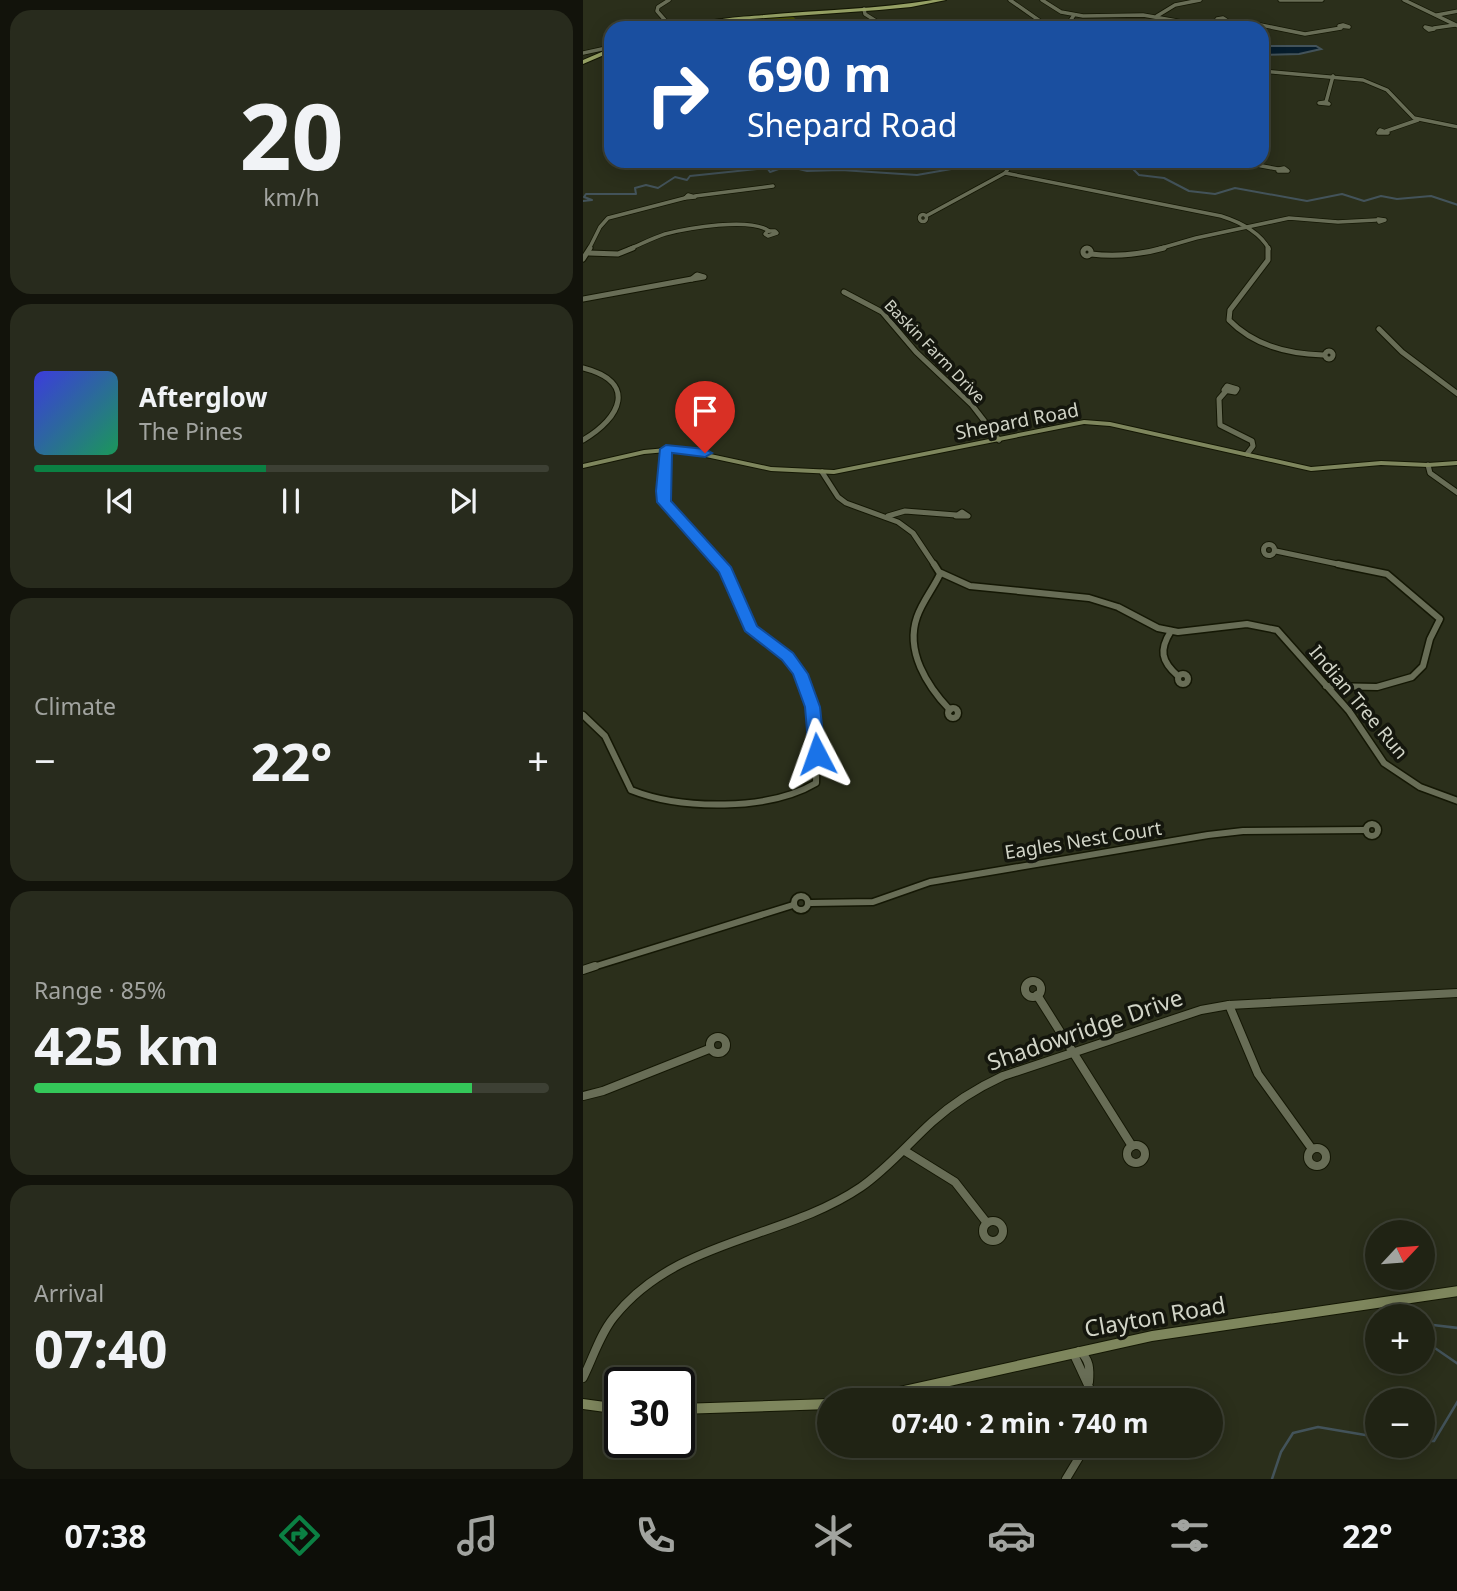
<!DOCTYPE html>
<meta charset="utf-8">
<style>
:root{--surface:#202314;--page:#282b1d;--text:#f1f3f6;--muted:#a2a4a0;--line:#3d4034;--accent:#0b8043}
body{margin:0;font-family:"Noto Sans",sans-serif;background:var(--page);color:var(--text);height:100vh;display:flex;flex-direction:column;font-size:26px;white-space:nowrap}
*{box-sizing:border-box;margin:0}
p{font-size:23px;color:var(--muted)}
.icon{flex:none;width:38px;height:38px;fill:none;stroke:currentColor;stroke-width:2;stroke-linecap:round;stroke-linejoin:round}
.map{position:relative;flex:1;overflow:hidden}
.sheet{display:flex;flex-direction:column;gap:10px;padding:10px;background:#12130b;width:583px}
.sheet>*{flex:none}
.top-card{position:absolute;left:21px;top:21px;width:665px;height:147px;border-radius:21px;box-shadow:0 4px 18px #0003,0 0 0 2px var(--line);background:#1a4fa0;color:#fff;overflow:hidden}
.needle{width:46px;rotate:64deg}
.tools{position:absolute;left:782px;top:1220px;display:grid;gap:14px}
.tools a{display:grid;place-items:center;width:70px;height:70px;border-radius:50%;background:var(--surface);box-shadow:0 4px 18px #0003,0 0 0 2px var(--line);font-size:35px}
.speed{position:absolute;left:21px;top:1367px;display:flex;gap:14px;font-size:35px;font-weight:700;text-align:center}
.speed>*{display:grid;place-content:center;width:91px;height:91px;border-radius:50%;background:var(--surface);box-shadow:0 4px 18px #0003,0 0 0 2px var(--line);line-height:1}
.speed .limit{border:4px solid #111;border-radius:10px;background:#fff;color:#111}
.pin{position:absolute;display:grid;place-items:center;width:60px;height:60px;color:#fff;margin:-72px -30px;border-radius:50% 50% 50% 0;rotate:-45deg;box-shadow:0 0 7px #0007}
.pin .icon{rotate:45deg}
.me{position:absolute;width:77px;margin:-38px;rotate:356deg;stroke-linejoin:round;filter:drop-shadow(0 0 5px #0008)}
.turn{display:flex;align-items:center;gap:24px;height:147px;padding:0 28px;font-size:32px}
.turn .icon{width:91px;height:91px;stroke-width:2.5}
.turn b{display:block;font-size:49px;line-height:60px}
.big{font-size:52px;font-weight:700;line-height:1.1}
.sheet .widget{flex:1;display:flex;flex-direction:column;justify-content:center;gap:10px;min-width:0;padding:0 24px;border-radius:21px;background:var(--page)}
.sheet .dial{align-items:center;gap:0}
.dial b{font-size:91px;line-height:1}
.song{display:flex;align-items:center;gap:21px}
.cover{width:84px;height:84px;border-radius:10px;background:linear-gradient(135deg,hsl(240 70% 55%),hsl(150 70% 35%))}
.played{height:7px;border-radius:4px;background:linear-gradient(90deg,var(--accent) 45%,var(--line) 45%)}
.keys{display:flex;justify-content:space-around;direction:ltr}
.heat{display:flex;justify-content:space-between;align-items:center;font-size:38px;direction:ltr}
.charge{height:10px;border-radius:5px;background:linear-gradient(90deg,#34c759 85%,var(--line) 0)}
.trip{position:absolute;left:234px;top:1388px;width:406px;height:70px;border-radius:35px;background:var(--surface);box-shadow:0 4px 18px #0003,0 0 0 2px var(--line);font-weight:700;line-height:70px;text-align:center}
.tabs{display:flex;height:112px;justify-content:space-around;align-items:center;background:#0d0e08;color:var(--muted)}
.tabs .icon{width:49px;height:49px}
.tabs .on{color:var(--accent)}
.tabs b{font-size:32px;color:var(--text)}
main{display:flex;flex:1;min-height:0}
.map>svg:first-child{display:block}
</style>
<main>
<section class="sheet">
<div class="widget dial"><b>20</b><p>km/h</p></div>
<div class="widget">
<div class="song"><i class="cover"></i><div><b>Afterglow</b><p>The Pines</p></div></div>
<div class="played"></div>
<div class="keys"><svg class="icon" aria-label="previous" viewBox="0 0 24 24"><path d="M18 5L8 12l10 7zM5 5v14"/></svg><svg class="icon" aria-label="pause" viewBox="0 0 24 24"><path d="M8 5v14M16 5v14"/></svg><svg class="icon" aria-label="next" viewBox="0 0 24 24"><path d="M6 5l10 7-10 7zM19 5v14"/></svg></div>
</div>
<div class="widget"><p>Climate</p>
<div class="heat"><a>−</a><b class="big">22°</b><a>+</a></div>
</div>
<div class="widget"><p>Range · 85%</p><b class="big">425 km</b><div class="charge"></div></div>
<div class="widget"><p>Arrival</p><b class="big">07:40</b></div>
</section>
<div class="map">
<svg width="875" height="1479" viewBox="0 0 875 1479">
<rect width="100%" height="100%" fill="#2b2f1b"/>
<!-- green -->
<polygon fill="#454e05" points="209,16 223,28 174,28 164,20"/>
<!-- water -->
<polygon fill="#061c2b" stroke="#43535a" stroke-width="2" points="679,46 733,46 738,49 716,54 679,55"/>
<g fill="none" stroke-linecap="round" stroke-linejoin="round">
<!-- stream-far1 -->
<g stroke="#43535a" stroke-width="2">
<polyline points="472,161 500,161 549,168 556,175 581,178 606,191 632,194 652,188 724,201 759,194 781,201 798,196 814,199 848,196 875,205"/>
<polyline points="380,166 401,161"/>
<polyline points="0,201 9,200 1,197 3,194 53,194 52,188 63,185 75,188 92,177 104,180 107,176 174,169 182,165 187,172 204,166 224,171 258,170 334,175 374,168"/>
</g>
<!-- stream -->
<g stroke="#43535a" stroke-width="2.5">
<polyline points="875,1328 850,1325 846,1344 875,1364"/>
<polyline points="840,1441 851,1441 875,1401"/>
<polyline points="689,1479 698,1452 710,1433 735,1427 794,1437"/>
</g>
<defs>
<g id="street-far3">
<polyline points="86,0 75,7 74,11 89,28"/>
<polyline points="427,0 467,28"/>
<polyline points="459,0 478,12 500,16 560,15 617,25 663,22 722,34 758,28"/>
<polyline points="697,0 739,0"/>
<polyline points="821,0 875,26"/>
<polyline points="281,9 282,14 304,28"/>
<polyline points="491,15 487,21 495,28"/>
<polyline points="854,15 875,11"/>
<polyline points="574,16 592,5 617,0"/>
<polyline points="638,23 634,19 640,18 646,22"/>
<polygon points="760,25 766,27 756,26"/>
<polygon points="842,27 851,29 846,30"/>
<polyline points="851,28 872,25"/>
<polyline points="0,53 28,47"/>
<polyline points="679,71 780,80 804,90 831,118 875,127"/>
<polygon points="743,102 746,104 736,103"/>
<polyline points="743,102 750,76"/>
<polygon points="797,130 805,133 795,133"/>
<polyline points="803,131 835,120"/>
<polyline points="652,161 695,169"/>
<polygon points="701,168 705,171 695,171 696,169"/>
<path d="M422,173L638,216C657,222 676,231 686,249"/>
<polygon points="105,195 112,197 102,198"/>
<polyline points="112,196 190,186"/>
<circle cx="340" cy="218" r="3.5"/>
<polyline points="343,216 422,173 431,161"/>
<polygon points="795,219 802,220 796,222"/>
<polygon points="185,231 192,231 194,233 185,236 182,234"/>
<polyline points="6,249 17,227 25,218 102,198"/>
<path d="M46,249C58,244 70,238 82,234C105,228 167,217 186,231"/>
<polyline points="575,249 613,238 706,218 755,222 793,220"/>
</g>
<g id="street-far2">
<path d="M685,248V260L647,310L646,320C671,346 705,354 740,355"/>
<circle cx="504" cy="252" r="4"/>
<polyline points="6,253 35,254 50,248"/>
<path d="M508,254C535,257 556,255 581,248"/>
<polyline points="0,259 7,248"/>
<polygon points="114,275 121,277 109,279"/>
<polyline points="261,292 299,312 333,352 389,405 416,440"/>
<polyline points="0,299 109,279"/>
<polyline points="796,329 819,352 875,394"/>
<circle cx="746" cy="355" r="4"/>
<path d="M0,368C55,382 38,418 0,440"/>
<polygon points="644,386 654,389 652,392 641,390"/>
<polyline points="643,391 636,399 637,425 669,441 670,446 664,454"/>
<polyline points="83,449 79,491 81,502 139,566"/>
<polyline points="845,465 847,473 875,493"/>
<polyline points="239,472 255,497 263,503 315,522 330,533 352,566"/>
<polygon points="379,512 385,516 373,516"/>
<polyline points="305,516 322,511 373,515"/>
<circle cx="686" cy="550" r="5.5"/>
<polyline points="693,551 764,566"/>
</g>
<g id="street-far1">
<polyline points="351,564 356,572 387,586 506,598 535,607 575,628 595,632 664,624 694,630 766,711 801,763 837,787 875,801"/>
<path d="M357,574C350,589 339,602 334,617C322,651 344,686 367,710"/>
<path d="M588,631C576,650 578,661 595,676"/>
<circle cx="600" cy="679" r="5"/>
<polyline points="743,686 794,687 829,677 840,666 847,639 857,619 804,574 755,564"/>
<circle cx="370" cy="713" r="5"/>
<path d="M0,715L22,736L48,790C98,810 186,811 233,783C234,741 236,688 203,655C193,645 179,639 169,629C159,617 150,586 143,570L137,564"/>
<circle cx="789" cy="830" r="6"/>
<circle cx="218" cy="903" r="7"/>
<polyline points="228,903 290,902 347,882 625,835 660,831 781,830"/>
<polyline points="7,968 210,905"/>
</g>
<g id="street">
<polyline points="0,970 12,966"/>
<circle cx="450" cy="989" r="8"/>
<polyline points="454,995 549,1146"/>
<polyline points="646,1005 675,1074 729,1149"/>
<circle cx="135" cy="1045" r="8"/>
<polyline points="0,1096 20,1091 126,1049"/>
<circle cx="553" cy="1154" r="9"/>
<circle cx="734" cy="1157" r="9"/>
<polyline points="322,1151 372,1182 404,1223"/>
<circle cx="410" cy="1231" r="10"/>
<path d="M0,1378C10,1358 17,1334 31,1317C94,1238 200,1240 278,1187C304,1169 325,1144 349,1122C370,1103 394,1088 420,1076L618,1010L646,1005L875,993"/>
<path d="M506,1382C507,1369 507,1359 496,1351L492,1357L512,1400"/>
<polyline points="483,1479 503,1446"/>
</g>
<g id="secondary">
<polygon points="501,420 527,422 728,467 798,461 845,463 875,461 875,465 845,467 798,465 728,471 527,426 501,424 251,474 188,471 95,451 61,454 0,468 0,464 61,450 95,447 188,467 251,470"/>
<polygon points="875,1286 875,1296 569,1341 304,1400 274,1400 276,1396 280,1395 569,1331"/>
<polygon points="0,1399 37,1404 37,1414 0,1409"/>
<polygon points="247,1399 251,1400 247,1400 247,1409 96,1414 96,1404"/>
</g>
<g id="primary">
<path d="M350,0H363L328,7L296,10L167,19L112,28H100C122,19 156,17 181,15C237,10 294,9 350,0Z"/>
<polygon points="28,48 28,52 0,64 0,60"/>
</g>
</defs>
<!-- street-far3 casing -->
<use href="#street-far3" stroke="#141704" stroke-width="5"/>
<!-- street-far2 casing -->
<use href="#street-far2" stroke="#141704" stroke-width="7"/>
<!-- street-far1 casing -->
<use href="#street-far1" stroke="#141704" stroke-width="9"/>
<!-- street casing -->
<use href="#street" stroke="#141704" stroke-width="10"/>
<!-- secondary casing -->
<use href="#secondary" stroke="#141704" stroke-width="2"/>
<!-- primary casing -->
<use href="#primary" stroke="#141704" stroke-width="2"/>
<!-- street-far3 -->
<use href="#street-far3" stroke="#686d56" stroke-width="3.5"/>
<!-- street-far2 -->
<use href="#street-far2" stroke="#686d56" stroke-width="5"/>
<!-- street-far1 -->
<use href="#street-far1" stroke="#686d56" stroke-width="6"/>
<!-- street -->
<use href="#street" stroke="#686d56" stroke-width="8"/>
<!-- secondary -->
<use href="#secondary" fill="#7e865d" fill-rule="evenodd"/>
<!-- primary -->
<use href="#primary" fill="#95a064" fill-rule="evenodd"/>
</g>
<!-- route -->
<polygon fill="#1a73e8" stroke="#114b97" stroke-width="2" points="83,445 122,449 129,453 122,457 89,453 88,501 148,567 174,626 210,653 225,674 237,707 242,754 240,757 234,759 226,754 222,707 210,674 199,660 162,631 136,572 74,502 73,491 77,449"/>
<g text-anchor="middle" stroke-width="7" stroke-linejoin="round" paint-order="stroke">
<!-- far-street labels -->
<g font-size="16" fill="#d1d4c7" stroke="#14160d">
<text transform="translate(352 351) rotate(46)" y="6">Baskin Farm Drive</text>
</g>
<!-- street labels -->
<g font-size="19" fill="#d1d4c7" stroke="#14160d">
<text transform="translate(434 421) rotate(-11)" y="7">Shepard Road</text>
<text transform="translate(776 702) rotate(50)" y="7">Indian Tree Run</text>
<text transform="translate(500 840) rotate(-9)" y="7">Eagles Nest Court</text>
</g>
<!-- near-street labels -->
<g font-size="23" fill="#d1d4c7" stroke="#14160d">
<text transform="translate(502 1030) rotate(-19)" y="8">Shadowridge Drive</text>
<text transform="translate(572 1317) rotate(-10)" y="8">Clayton Road</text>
</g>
</g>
</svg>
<div class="tools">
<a><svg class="needle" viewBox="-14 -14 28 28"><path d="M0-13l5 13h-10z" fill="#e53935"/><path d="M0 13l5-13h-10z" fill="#a2a4a0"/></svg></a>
<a>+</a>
<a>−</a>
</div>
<div class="speed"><div class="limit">30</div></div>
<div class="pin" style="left:122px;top:453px;background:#d93025"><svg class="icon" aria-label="arrive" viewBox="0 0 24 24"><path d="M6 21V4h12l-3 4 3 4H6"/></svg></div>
<svg class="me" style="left:234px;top:754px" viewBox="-20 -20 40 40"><path d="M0-17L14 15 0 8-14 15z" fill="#1a73e8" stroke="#fff" stroke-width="4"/></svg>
<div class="trip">07:40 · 2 min · 740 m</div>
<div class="top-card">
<div class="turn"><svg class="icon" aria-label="right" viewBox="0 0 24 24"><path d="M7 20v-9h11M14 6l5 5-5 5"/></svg><div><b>690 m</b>Shepard Road</div></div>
</div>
</div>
</main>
<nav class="tabs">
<b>07:38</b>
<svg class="icon on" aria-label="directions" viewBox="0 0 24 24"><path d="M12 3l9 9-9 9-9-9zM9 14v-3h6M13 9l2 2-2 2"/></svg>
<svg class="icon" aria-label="music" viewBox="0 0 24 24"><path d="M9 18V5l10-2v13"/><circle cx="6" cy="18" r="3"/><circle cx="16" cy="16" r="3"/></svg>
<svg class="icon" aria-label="phone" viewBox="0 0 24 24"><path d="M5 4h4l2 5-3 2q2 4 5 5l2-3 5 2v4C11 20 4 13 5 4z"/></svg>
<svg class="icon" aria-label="climate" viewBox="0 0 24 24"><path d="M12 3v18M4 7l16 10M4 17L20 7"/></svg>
<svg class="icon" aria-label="car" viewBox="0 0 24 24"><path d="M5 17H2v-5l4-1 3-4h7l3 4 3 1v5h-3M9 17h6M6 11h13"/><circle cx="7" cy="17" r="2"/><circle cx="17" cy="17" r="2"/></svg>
<svg class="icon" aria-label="filters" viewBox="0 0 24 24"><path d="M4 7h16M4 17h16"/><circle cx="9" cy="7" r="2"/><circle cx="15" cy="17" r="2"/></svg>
<b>22°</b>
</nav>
